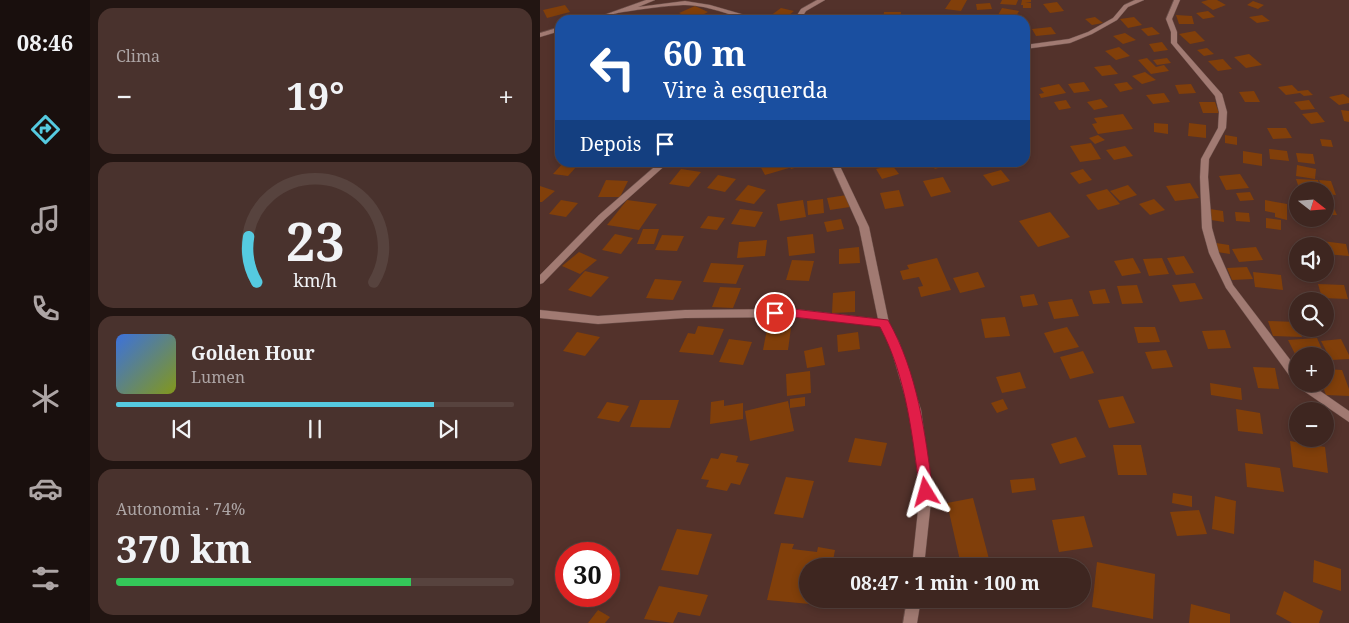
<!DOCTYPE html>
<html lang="pt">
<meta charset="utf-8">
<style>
:root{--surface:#3e2620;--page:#49322d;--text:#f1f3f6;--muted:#ada5a5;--line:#57433e;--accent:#55cae0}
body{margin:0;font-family:"Noto Serif",serif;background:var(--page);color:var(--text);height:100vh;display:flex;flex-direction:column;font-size:19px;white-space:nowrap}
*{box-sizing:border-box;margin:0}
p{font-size:16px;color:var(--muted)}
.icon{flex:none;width:28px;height:28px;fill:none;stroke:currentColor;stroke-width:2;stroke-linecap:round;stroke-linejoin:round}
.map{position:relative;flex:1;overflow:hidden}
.side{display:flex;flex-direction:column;gap:8px;padding:8px;background:#221512;width:450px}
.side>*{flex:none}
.hud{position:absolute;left:15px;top:15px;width:475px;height:152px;border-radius:15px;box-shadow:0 2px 8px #0003,0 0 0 1px var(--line);background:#1a4fa0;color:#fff;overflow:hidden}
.needle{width:32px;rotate:107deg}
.tools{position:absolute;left:749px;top:182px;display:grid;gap:10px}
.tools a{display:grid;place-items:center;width:45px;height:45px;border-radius:50%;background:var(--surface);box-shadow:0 2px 8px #0003,0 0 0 1px var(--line);font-size:25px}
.speed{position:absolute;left:15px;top:542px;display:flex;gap:10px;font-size:25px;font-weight:700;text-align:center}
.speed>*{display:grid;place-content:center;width:65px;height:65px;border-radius:50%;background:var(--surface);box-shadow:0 2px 8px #0003,0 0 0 1px var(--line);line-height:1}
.speed .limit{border:8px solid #d22;background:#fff;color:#111}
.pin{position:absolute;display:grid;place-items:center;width:42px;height:42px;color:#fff;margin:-21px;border:2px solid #fff;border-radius:50%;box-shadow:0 1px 5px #0007}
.me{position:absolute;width:55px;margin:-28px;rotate:352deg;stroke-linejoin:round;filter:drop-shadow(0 0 4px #0008)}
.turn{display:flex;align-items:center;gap:18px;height:105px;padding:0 25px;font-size:22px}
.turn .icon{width:65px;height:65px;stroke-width:2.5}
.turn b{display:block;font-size:35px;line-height:42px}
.then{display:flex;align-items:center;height:48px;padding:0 25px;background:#0003;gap:10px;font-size:19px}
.big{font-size:38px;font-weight:700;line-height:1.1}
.side .tile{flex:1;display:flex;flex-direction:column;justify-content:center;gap:8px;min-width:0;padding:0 18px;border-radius:15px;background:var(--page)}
.side .dial{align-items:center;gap:0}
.dial svg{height:130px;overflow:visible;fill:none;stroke:var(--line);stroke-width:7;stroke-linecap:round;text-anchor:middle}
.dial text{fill:var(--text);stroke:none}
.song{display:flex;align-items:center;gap:15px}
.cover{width:60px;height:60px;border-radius:8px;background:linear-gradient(135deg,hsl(220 70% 55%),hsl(70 70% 35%))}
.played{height:5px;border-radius:2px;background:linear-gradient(90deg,var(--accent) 80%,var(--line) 80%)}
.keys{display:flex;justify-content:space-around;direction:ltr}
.heat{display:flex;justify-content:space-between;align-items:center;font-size:28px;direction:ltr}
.charge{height:8px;border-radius:4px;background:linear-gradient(90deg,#34c759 74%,var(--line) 0)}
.trip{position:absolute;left:259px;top:558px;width:292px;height:50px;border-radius:25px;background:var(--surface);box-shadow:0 2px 8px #0003,0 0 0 1px var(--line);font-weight:700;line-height:50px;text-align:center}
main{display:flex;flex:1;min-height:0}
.tabs{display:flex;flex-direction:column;width:90px;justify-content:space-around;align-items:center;background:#190f0d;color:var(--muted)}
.tabs .icon{width:35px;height:35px}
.tabs .selected{color:var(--accent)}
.tabs b{font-size:22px;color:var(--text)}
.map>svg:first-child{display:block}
</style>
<main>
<nav class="tabs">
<b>08:46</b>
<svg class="icon selected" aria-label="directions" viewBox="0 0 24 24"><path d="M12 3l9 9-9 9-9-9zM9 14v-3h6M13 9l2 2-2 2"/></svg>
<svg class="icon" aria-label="music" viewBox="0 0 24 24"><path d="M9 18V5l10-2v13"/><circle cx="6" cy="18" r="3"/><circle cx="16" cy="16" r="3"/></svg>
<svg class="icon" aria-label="phone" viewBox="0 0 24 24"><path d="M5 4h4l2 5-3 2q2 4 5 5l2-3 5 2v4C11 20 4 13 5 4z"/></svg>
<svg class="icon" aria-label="climate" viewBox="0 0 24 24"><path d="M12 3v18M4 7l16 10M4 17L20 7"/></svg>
<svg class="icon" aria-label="car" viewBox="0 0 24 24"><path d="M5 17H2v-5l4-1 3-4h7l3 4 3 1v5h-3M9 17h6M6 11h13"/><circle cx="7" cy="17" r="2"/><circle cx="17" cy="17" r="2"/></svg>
<svg class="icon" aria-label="filters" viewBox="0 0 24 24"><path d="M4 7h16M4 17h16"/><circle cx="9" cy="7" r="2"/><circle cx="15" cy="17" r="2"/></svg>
</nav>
<section class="side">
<div class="tile"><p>Clima</p>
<div class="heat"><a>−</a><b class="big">19°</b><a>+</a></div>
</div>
<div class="tile dial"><svg viewBox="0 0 100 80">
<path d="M14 69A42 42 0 1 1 86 69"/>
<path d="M14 69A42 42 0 0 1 9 41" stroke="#55cae0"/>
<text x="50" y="56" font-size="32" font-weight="700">23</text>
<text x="50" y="72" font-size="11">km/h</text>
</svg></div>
<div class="tile">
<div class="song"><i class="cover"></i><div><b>Golden Hour</b><p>Lumen</p></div></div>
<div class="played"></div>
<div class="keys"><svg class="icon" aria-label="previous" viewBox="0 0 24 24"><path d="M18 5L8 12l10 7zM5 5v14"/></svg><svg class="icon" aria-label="pause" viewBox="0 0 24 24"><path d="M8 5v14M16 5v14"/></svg><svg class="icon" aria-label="next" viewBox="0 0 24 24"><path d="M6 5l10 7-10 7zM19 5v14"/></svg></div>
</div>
<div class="tile"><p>Autonomia · 74%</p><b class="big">370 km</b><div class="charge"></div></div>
</section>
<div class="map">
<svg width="809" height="623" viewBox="0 0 809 623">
<rect width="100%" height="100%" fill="#53322b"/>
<!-- building -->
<g fill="#813f0a">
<polygon points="411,0 427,0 421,11 405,9"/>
<polygon points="462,0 478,0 476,5 460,4"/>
<polygon points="482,0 491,0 491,2 485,2 491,3 491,8 483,8 483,5 481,5"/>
<polygon points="668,0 677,0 686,5 673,10 661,2"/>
<polygon points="713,1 724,5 718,9 707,5"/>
<polygon points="517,2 524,11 510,13 503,4"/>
<polygon points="450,3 452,9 437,10 436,4"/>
<polygon points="25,5 30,12 7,18 3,10"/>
<polygon points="155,6 168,12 153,20 139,13"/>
<polygon points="241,8 254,11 243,20 230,16"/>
<polygon points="462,8 479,11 475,18 458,15"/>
<polygon points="668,11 675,17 663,19 656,13"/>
<polygon points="344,12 361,12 360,20 343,20"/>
<polygon points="315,14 321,20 304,20 302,18"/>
<polygon points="636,15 652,16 654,24 639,24"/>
<polygon points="722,15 730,21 717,23 709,17"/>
<polygon points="555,17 563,23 552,25 545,19"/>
<polygon points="594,17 602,25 588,28 580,19"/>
<polygon points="511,27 516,34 496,36 492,29"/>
<polygon points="612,27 620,34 608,36 601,29"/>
<polygon points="655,31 665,41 650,44 639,34"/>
<polygon points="585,33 596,40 583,44 573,36"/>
<polygon points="622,42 628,50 614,52 609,44"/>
<polygon points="579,47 590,56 576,60 565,51"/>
<polygon points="667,48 674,54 664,56 657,50"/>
<polygon points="709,54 722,65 706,68 694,57"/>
<polygon points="607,58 616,67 624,65 629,71 611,74 598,60"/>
<polygon points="627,58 631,63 617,65 613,60"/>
<polygon points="683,59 692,69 678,71 668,61"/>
<polygon points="570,65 578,74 562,76 554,67"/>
<polygon points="605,72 616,80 602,84 592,76"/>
<polygon points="544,82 550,91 534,93 528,84"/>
<polygon points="587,82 593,89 580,92 574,84"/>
<polygon points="519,84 526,93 501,98 499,94 504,93 500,88"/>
<polygon points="651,84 656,93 639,94 635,85"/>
<polygon points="752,85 758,91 768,90 773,95 764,96 760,93 746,95 738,87"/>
<polygon points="714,91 720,102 705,102 699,92"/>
<polygon points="624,93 630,102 613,104 606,95"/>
<polygon points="803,94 809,98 809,103 799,105 789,97"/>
<polygon points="561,99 568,107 554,110 547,102"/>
<polygon points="526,100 531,108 519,110 514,102"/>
<polygon points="769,100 775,109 761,110 754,102"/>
<polygon points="659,102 675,102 679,113 663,113"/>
<polygon points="801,110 809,111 809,122 804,121"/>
<polygon points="777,112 785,122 771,124 762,114"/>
<polygon points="583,114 593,129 558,134 552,124 557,123 554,118"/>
<polygon points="614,123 628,124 628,134 614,132"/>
<polygon points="649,123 666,125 666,138 648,136"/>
<polygon points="727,128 746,128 752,138 733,139"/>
<polygon points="558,135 565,140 555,144 549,138"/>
<polygon points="685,135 697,137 697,145 685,143"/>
<polygon points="780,139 791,140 793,147 782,146"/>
<polygon points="551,143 561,159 540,162 530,146"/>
<polygon points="585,146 593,156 574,160 566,150"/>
<polygon points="729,149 747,151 749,161 730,159"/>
<polygon points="703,151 722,154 722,166 703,163"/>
<polygon points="756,153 773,154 775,164 758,162"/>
<polygon points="223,162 246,162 249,168 225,175 219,164"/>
<polygon points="248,162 268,162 269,164 251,169"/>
<polygon points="389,162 413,162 413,163 395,169"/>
<polygon points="23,163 38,165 28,176 13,174"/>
<polygon points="352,165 359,174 342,179 336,169"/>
<polygon points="757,165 776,169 775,179 756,176"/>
<polygon points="141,169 161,172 149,187 129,184"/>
<polygon points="543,169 552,180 539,184 530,173"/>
<polygon points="461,170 470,181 452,186 443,175"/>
<polygon points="700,174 709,188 686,190 679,176"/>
<polygon points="178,175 196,179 185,192 167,188"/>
<polygon points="403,177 411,192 391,197 383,181"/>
<polygon points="756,179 778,180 781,191 760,191"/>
<polygon points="66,180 88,181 80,197 58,197"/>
<polygon points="779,180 791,181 796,195 785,194"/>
<polygon points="650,183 659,198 635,201 626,186"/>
<polygon points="208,185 226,190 214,204 195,200"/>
<polygon points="588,185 597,195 580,201 570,191"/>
<polygon points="0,186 15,191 2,202 0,202"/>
<polygon points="567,189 580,204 558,210 546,195"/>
<polygon points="359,190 364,206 345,209 340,193"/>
<polygon points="710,192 714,200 700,201 696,193"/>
<polygon points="307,195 310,207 290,210 287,198"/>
<polygon points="283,199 284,213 268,215 267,201"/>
<polygon points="614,199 625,210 610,215 599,204"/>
<polygon points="21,200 38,203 26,217 9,214"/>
<polygon points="87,200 117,204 99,230 67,225"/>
<polygon points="263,200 266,217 240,221 237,204"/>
<polygon points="725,200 747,204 747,220 735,217 735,213 725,211"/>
<polygon points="785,204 792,204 797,215 785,215"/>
<polygon points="200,209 223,212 215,227 191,224"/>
<polygon points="670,209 683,211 684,222 671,220"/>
<polygon points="510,212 530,237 498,247 479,221"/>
<polygon points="695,212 709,213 710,222 696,221"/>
<polygon points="168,216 185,218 177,230 160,228"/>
<polygon points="726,218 741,220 741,230 726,228"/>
<polygon points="301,219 304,229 287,232 284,222"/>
<polygon points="103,229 119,229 114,244 97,244"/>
<polygon points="75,234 93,238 81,254 62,250"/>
<polygon points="273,234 275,253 249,256 247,237"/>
<polygon points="122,235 144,236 137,251 115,250"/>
<polygon points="227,240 225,256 197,258 199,242"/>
<polygon points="782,241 806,244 809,256 785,254"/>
<polygon points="676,243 689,245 690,254 677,252"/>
<polygon points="319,247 320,263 299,264 299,249"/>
<polygon points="716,247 723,260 699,262 692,249"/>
<polygon points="39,252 57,260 40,274 22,266"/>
<polygon points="644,256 654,273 636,275 627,258"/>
<polygon points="397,258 411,290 381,297 378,287 383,286 379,277 363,280 360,271 369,269 367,265"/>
<polygon points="593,258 601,273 582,276 574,261"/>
<polygon points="622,258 629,274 609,276 603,259"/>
<polygon points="252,260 274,261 269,281 246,280"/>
<polygon points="171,263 204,265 196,284 163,282"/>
<polygon points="707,267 713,279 692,280 687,268"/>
<polygon points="45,271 69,277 51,297 28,290"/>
<polygon points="438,272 445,287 420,293 413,278"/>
<polygon points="713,272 741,275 743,290 715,287"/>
<polygon points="115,279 142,281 133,300 106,298"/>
<polygon points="655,283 663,299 640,302 632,285"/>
<polygon points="778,284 804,285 808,299 782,298"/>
<polygon points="597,285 603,303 582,304 577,286"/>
<polygon points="180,287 201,288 193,308 172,307"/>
<polygon points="565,289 570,303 553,304 549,291"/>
<polygon points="315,291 315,312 292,313 293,293"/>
<polygon points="494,294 498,305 483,307 480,296"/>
<polygon points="532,299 539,316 514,319 508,302"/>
<polygon points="465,317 470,336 445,338 441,319"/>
<polygon points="728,321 757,322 758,329 759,329 762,337 733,336"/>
<polygon points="158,326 184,329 173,355 139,352 148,333 155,334"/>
<polygon points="527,327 539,347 514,353 504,333"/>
<polygon points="594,327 615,327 620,342 598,343"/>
<polygon points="251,328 248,350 223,350 227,329"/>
<polygon points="685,330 691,348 668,349 662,331"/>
<polygon points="37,332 60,337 45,356 23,351"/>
<polygon points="318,332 320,349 298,352 297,335"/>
<polygon points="777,338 789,365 785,365 785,356 758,356 758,360 748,340"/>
<polygon points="189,339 212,342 203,365 179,362"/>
<polygon points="801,339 809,355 809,359 791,360 781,341"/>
<polygon points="282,347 285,365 267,368 264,351"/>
<polygon points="626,350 633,367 612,369 605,352"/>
<polygon points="543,351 554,373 530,379 520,357"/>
<polygon points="713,367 735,368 739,389 718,388"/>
<polygon points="785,369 802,370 809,389 809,396 786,395 782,384 785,384"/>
<polygon points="270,371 271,393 247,396 246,374"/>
<polygon points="480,372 486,388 462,393 456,377"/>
<polygon points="670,383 701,388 702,400 671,395"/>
<polygon points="583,396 595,423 569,428 558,400"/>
<polygon points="265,397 265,406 250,408 250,399"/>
<polygon points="463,399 468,409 457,413 451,403"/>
<polygon points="100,400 139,400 130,428 90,427"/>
<polygon points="184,400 184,406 203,403 203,419 170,424 171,402"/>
<polygon points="248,401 254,431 210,441 205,411"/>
<polygon points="67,402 89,406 79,422 57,418"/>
<polygon points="696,409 720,413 723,434 698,431"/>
<polygon points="751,414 758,414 758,431 754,431"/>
<polygon points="536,437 546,457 520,464 511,444"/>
<polygon points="315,438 347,443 341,466 308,462"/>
<polygon points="750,441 785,447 788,473 753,467"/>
<polygon points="573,445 601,445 607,475 578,475"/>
<polygon points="181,453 198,456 196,462 209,464 200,485 191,483 187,491 166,487 169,480 161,479 171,458 178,459"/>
<polygon points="705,463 740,468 744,492 707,487"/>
<polygon points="246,477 274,481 263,518 234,514"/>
<polygon points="494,478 496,490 472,493 470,480"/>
<polygon points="633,493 652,496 652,507 632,503"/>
<polygon points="675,496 696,501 694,534 672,529"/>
<polygon points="433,498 449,559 421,565 407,503"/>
<polygon points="659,510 667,534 637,536 630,512"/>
<polygon points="544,516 553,547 519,552 512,520"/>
<polygon points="137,529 172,534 158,575 121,570"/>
<polygon points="241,543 254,544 252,549 277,552 278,547 295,550 292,566 268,566 268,599 271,599 270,604 227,600"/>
<polygon points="774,560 801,569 801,591 773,582"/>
<polygon points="557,562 615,574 613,619 552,607"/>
<polygon points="119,586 168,595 160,616 138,612 133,623 104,619"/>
<polygon points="744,591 783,611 779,623 752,623 736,614"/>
<polygon points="651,604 690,614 690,623 649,623"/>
<polygon points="58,610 70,617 65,623 48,623"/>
</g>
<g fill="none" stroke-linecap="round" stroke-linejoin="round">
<defs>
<g id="street">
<path d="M106,0H115L98,7L145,1L170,5L222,20C196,20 170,4 143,5C124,6 102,9 83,12C71,13 62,20 50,20Z"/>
<polygon points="277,0 285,0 266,11 260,20 254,20 261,9"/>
<polygon points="595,0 604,0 588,7 577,20 552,34 530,43 485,49 485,45 529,39 548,32 573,18 584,5"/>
<polygon points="634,0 640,0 632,19 637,32 637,43 682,94 687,112 686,128 669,159 668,177 672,228 679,253 693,285 758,370 758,384 770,384 809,411 809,422 758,387 757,383 754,382 686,288 669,253 662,228 660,177 661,159 678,128 679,112 675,96 631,43 631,32 626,19"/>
<polygon points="20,27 20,31 0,37 0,33"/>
<polygon points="120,162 129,162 65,219 3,283 0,284 0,275 59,215"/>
<polygon points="290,162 298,162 329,227 349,323 359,342 381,410 392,492 384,566 372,566 380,492 375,451 369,410 349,342 341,326 253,317 145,318 58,324 0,318 0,310 58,316 145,310 253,309 338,319 319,227"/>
<polygon points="367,599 381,599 377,623 363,623"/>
</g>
</defs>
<!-- street casing -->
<use href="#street" stroke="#6a4e48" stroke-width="1"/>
<!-- street -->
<use href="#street" fill="#a17a72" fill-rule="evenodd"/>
</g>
<!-- route -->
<path fill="#e11d48" stroke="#92132f" d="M235,309H253L348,320C378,373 385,433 393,492L391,496L386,498L382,496L380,492C372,436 367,378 340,327L253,317L235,318L229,313Z"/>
</svg>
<div class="tools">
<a><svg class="needle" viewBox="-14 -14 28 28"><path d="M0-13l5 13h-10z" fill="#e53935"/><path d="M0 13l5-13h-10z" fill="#ada5a5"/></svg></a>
<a><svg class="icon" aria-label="sound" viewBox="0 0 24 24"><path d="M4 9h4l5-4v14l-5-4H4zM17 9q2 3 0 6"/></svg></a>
<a><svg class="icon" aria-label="search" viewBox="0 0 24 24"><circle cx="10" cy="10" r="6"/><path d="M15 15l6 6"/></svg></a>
<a>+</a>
<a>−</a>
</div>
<div class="speed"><div class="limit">30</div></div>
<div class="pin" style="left:235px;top:313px;background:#d93025"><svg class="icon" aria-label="arrive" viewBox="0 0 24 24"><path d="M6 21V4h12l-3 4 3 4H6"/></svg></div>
<svg class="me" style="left:386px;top:492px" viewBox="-20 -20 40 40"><path d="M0-17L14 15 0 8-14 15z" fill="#e11d48" stroke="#fff" stroke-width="4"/></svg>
<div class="trip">08:47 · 1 min · 100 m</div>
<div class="hud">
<div class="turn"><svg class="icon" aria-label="left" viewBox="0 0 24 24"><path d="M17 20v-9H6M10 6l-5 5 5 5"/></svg><div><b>60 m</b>Vire à esquerda</div></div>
<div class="then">Depois<svg class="icon" aria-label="arrive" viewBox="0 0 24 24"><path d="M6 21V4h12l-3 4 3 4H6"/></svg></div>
</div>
</div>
</main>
